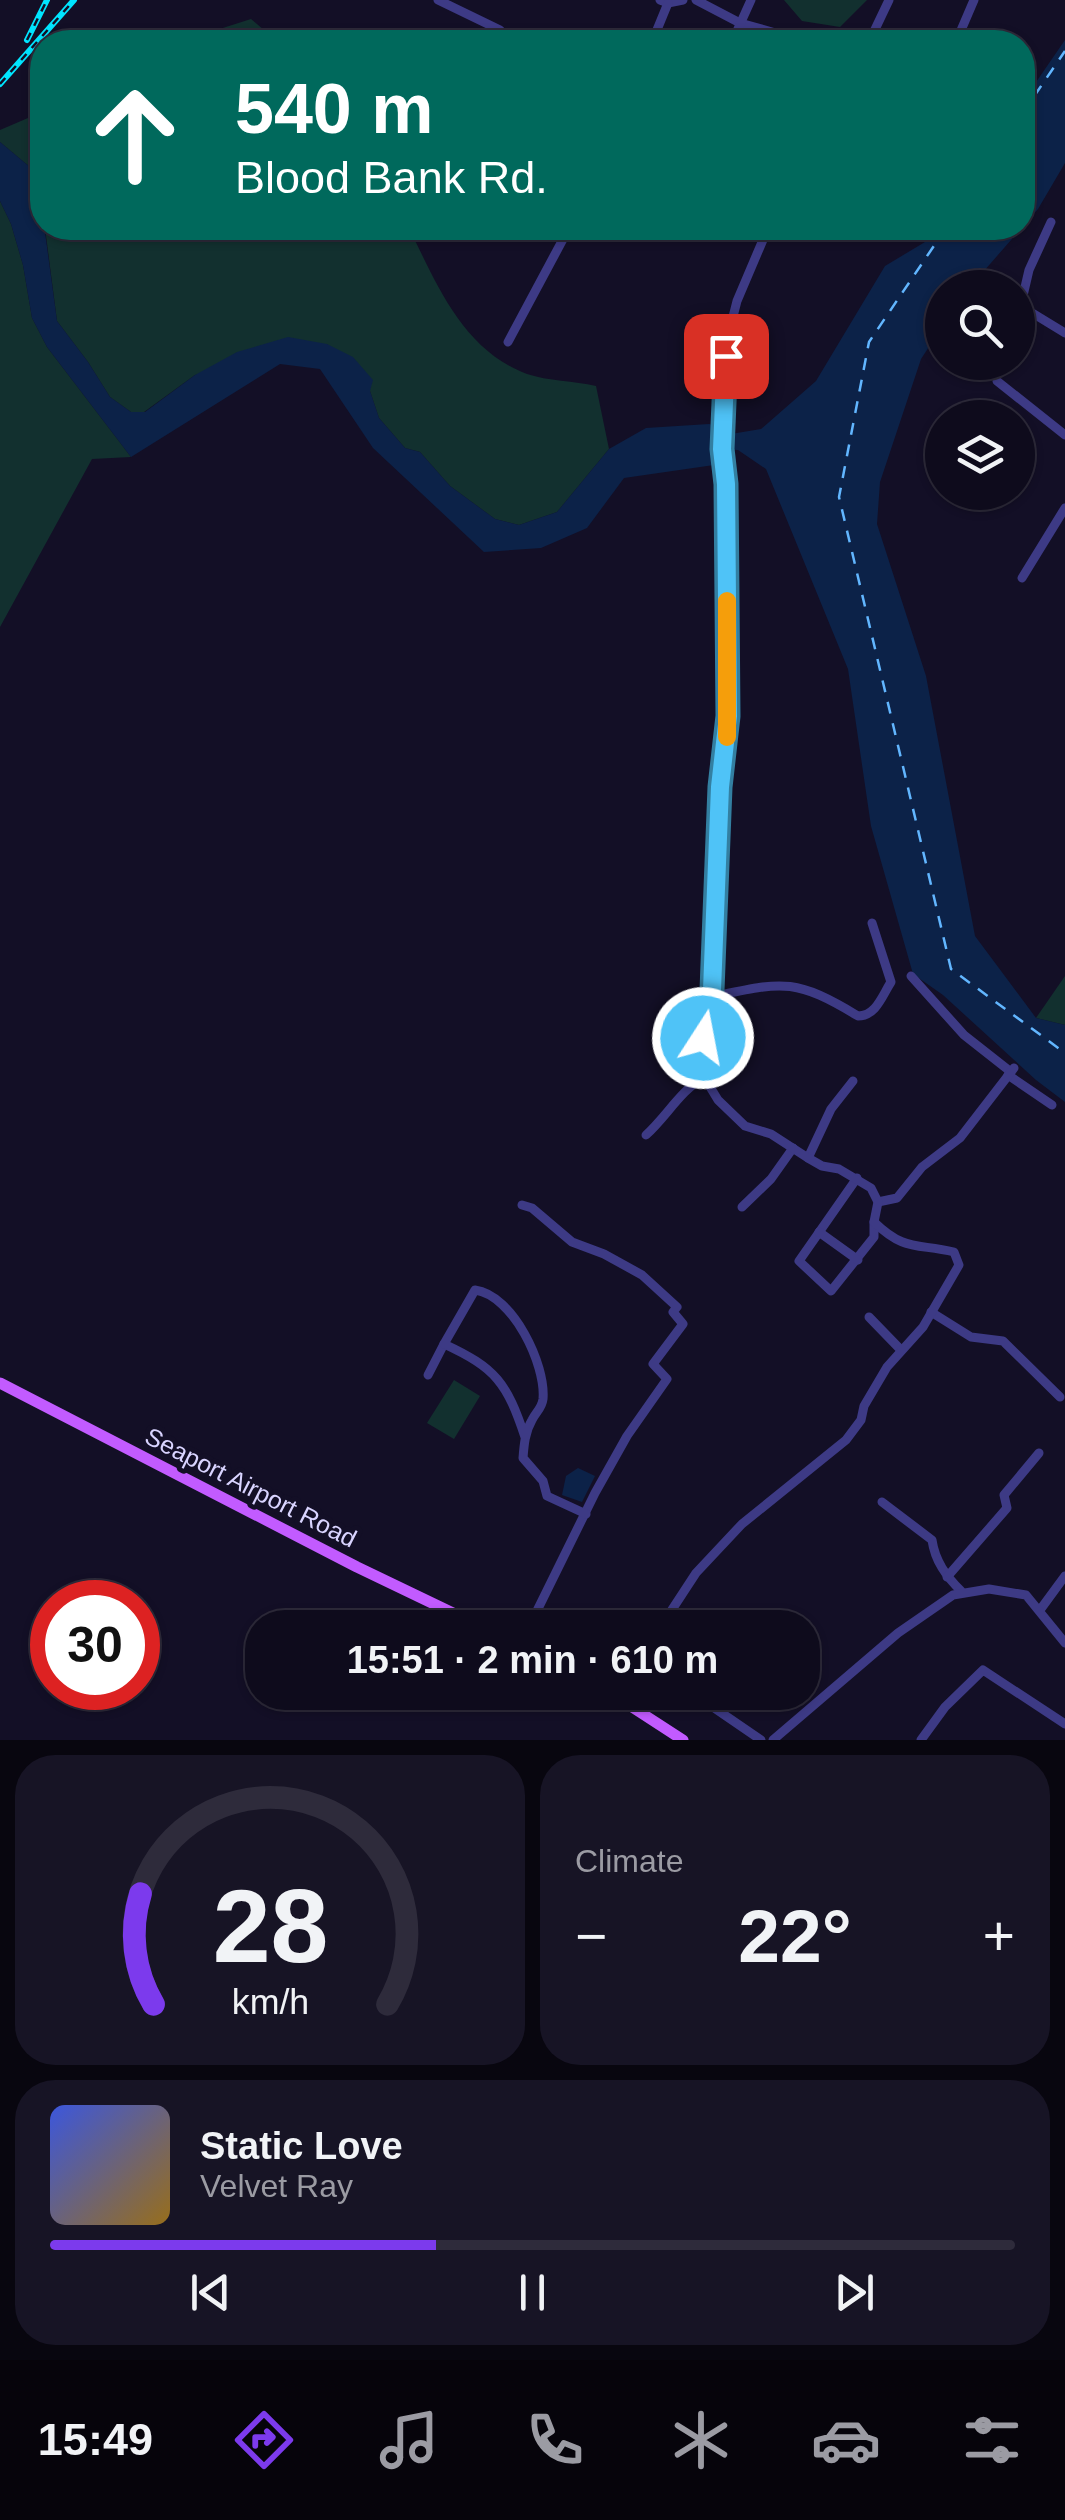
<!DOCTYPE html>
<meta charset="utf-8">
<style>
:root{--surface:#0e0b1c;--page:#171425;--text:#f1f3f6;--muted:#9b9ba3;--line:#2e2b3b;--accent:#7c3aed}
body{margin:0;font-family:Helvetica,sans-serif;background:var(--page);color:var(--text);height:100vh;display:flex;flex-direction:column;font-size:38px;white-space:nowrap}
*{box-sizing:border-box;margin:0}
p{font-size:32px;color:var(--muted)}
.icon{flex:none;width:55px;height:55px;fill:none;stroke:currentColor;stroke-width:2;stroke-linecap:round;stroke-linejoin:round}
.map{position:relative;height:1740px;overflow:hidden}
.panel{display:flex;flex-direction:column;gap:15px;padding:15px;background:#08060f;flex:1}
.panel>*{flex:none}
.hud{position:absolute;left:30px;top:30px;width:1005px;height:210px;border-radius:40px;box-shadow:0 2px 8px #0004,0 0 0 2px var(--line);background:#00695c;color:#fff;overflow:hidden}
.buttons{position:absolute;left:925px;top:270px;display:grid;gap:20px}
.buttons a{display:grid;place-items:center;width:110px;height:110px;border-radius:50%;background:var(--surface);box-shadow:0 2px 8px #0004,0 0 0 2px var(--line);font-size:50px}
.speed{position:absolute;left:30px;top:1580px;display:flex;gap:20px;font-size:50px;font-weight:700;text-align:center}
.speed>*{display:grid;place-content:center;width:130px;height:130px;border-radius:50%;background:var(--surface);box-shadow:0 2px 8px #0004,0 0 0 2px var(--line);line-height:1}
.speed .limit{border:15px solid #d22;background:#fff;color:#111}
.pin{position:absolute;display:grid;place-items:center;width:85px;height:85px;color:#fff;margin:-42px;border-radius:20px;box-shadow:0 5px 15px #0006}
.me{position:absolute;width:110px;margin:-55px;rotate:11deg;stroke-linejoin:round;filter:drop-shadow(0 0 8px #0008)}
.turn{display:flex;align-items:center;gap:35px;height:210px;padding:0 40px;font-size:45px}
.turn .icon{width:130px;height:130px;stroke-width:2.5}
.turn b{display:block;font-size:70px;line-height:85px}
.big{font-size:75px;font-weight:600;line-height:1.1}
.panel .widget{flex:1;display:flex;flex-direction:column;justify-content:center;gap:15px;min-width:0;padding:0 35px;border-radius:40px;background:var(--page)}
.panel .dial{align-items:center;gap:0}
.dial svg{height:260px;overflow:visible;fill:none;stroke:var(--line);stroke-width:7;stroke-linecap:round;text-anchor:middle}
.dial text{fill:var(--text);stroke:none}
.song{display:flex;align-items:center;gap:30px}
.cover{width:120px;height:120px;border-radius:15px;background:linear-gradient(135deg,hsl(230 70% 55%),hsl(40 70% 35%))}
.played{height:10px;border-radius:5px;background:linear-gradient(90deg,var(--accent) 40%,var(--line) 40%)}
.keys{display:flex;justify-content:space-around;direction:ltr}
.heat{display:flex;justify-content:space-between;align-items:center;font-size:55px;direction:ltr}
.panel .tiles{flex:1;display:grid;gap:15px;grid-template-columns:1fr 1fr}
.widget:last-child{grid-column:span 2}
.trip{position:absolute;left:245px;top:1610px;width:575px;height:100px;border-radius:40px;background:var(--surface);box-shadow:0 2px 8px #0004,0 0 0 2px var(--line);font-weight:600;line-height:100px;text-align:center}
.tab-bar{display:flex;height:160px;justify-content:space-around;align-items:center;background:#06040b;color:var(--muted)}
.tab-bar .icon{width:70px;height:70px}
.tab-bar .on{color:var(--accent)}
.tab-bar b{font-size:45px;color:var(--text)}
.map>svg:first-child{display:block}
</style>
<div class="map">
<svg width="1065" height="1740" viewBox="0 0 1065 1740">
<rect width="100%" height="100%" fill="#130f26"/>
<!-- green -->
<g fill="#12302f">
<polygon points="784,0 867,0 840,27 802,21"/>
<polygon points="251,19 278,42 179,42"/>
<polygon points="42,112 42,211 37,173 0,142 0,130"/>
<polygon points="0,201 11,224 23,265 32,318 47,347 131,457 92,459 0,627"/>
<path d="M45,228H409C437,285 463,350 527,374C548,381 574,381 596,386L609,449L557,512L519,525L495,519L450,486L420,452L405,448L379,418L370,391L327,344L195,375L144,412H131L110,397L88,362L57,321Z"/>
<polygon points="1065,976 1065,1025 1036,1018"/>
<polygon points="454,1380 480,1396 454,1439 427,1423"/>
</g>
<!-- water -->
<g fill="#0c2248">
<polygon points="1065,40 1065,163 1038,209 970,287 942,288 942,327 921,359 880,482 877,524 926,676 975,936 1036,1018 1065,1025 1065,1102 1036,1080 943,995 913,974 871,826 848,669 766,469 738,450 719,449 714,465 624,478 587,528 541,548 484,552 373,448 320,369 280,364 131,457 47,347 32,318 23,265 11,224 0,201 0,142 37,173 57,321 88,362 110,397 131,412 145,412 195,375 237,352 288,337 327,344 353,357 373,380 370,391 379,418 405,448 420,452 450,486 495,519 519,525 557,512 609,449 646,428 709,424 718,426 719,436 761,429 816,381 885,266 930,239 937,228 1022,228 1023,101"/>
<polygon points="578,1468 595,1476 582,1502 562,1495 566,1476"/>
</g>
<g fill="none" stroke-linecap="round" stroke-linejoin="round">
<!-- ferry -->
<g stroke="#62b6ff" stroke-width="2.5" stroke-dasharray="12 10" stroke-linecap="butt">
<polyline points="1022,114 1065,51"/>
<polyline points="946,228 869,342 839,497 951,969 1065,1053"/>
</g>
<!-- minor -->
<g stroke="#3d3a85" stroke-width="9">
<polyline points="438,0 500,30 508,42"/>
<polyline points="660,0 668,3 683,0"/>
<polyline points="696,0 740,23 779,34 817,34 865,42"/>
<polyline points="652,42 668,3"/>
<polyline points="732,42 751,0"/>
<polyline points="869,42 889,0"/>
<polyline points="956,42 974,0"/>
<polyline points="1051,222 1029,270 1022,300 1029,311 1065,333"/>
<polyline points="508,342 569,228"/>
<polyline points="997,381 1065,435"/>
<polyline points="1022,578 1065,508"/>
<polyline points="911,976 964,1035 1011,1072"/>
<path d="M711,997C783,982 793,977 858,1016C876,1016 882,996 891,982L872,923"/>
<polyline points="1008,1075 1052,1105"/>
<path d="M646,1135C666,1117 681,1090 704,1077"/>
<polyline points="808,1158 831,1109 853,1081"/>
<polyline points="857,1178 799,1261 831,1291 874,1237 874,1222"/>
<polyline points="878,1202 897,1198 922,1167 960,1138 1014,1068"/>
<polyline points="522,1205 532,1208 572,1242 604,1254 642,1275 677,1307 673,1312 683,1324 653,1364 667,1379 627,1436 595,1493 529,1627"/>
<polyline points="742,1207 771,1179 793,1148"/>
<polyline points="819,1232 858,1260"/>
<polyline points="931,1312 971,1337 1003,1341 1060,1397"/>
<polyline points="869,1317 900,1349"/>
<polyline points="428,1375 444,1344"/>
<path d="M525,1437C507,1383 496,1368 444,1344L475,1290C513,1295 546,1365 543,1399C542,1408 536,1412 532,1420C525,1432 524,1445 523,1458L543,1481L547,1496L586,1514"/>
<path d="M882,1502L932,1540C935,1561 946,1576 961,1591"/>
<polyline points="947,1577 1007,1508 1004,1495 1039,1453"/>
<polyline points="1040,1610 1065,1576"/>
<polyline points="480,1623 502,1628"/>
<path d="M529,1627C555,1621 590,1618 614,1628"/>
<path d="M660,1628L696,1573L742,1524L846,1440L861,1420L864,1406L887,1367L923,1327L959,1265L954,1252C917,1243 905,1252 874,1222L878,1202L871,1188L839,1169L822,1166L808,1158L771,1134L745,1126L718,1100L698,1067L712,990L720,787L728,716L722,449L727,340L737,301L768,228"/>
<polyline points="691,1692 761,1740"/>
<polyline points="773,1740 898,1633 953,1595 989,1589 1026,1595 1065,1643"/>
<polyline points="921,1740 945,1707 983,1670 1065,1724"/>
</g>
<!-- major -->
<g stroke="#c25bff" stroke-width="11">
<polyline points="0,1383 357,1567 484,1628"/>
<polyline points="609,1692 683,1740"/>
</g>
<defs>
<g id="rail">
<polyline points="27,40 47,0"/>
<polyline points="0,84 74,0"/>
</g>
</defs>
<!-- rail casing -->
<use href="#rail" stroke="#00e5ff" stroke-width="6"/>
<!-- rail -->
<use href="#rail" stroke="#130f26" stroke-width="2.5" stroke-dasharray="8" stroke-linecap="butt"/>
</g>
<g fill="none" stroke-linecap="round" stroke-linejoin="round">
<defs>
<polyline id="route" points="703,1038 712,990 720,787 728,716 726,484 722,449 726,356"/>
</defs>
<!-- route casing -->
<use href="#route" stroke="#337fa1" stroke-width="25"/>
<!-- route -->
<use href="#route" stroke="#4fc3f7" stroke-width="18"/>
<!-- slow -->
<polyline stroke="#f59e0b" stroke-width="18" points="727,737 727,601"/>
</g>
<g text-anchor="middle" stroke-width="10" stroke-linejoin="round" paint-order="stroke">
<!-- street labels -->
<g font-size="25" fill="#d9d4ff" stroke="#130f26">
<text transform="translate(251 1487) rotate(27)" y="9">Seaport Airport Road</text>
</g>
</g>
</svg>
<div class="buttons">
<a><svg class="icon" aria-label="search" viewBox="0 0 24 24"><circle cx="10" cy="10" r="6"/><path d="M15 15l6 6"/></svg></a>
<a><svg class="icon" aria-label="layers" viewBox="0 0 24 24"><path d="M12 4l9 5-9 5-9-5zM3 14l9 5 9-5"/></svg></a>
</div>
<div class="speed"><div class="limit">30</div></div>
<div class="pin" style="left:726px;top:356px;background:#d93025"><svg class="icon" aria-label="arrive" viewBox="0 0 24 24"><path d="M6 21V4h12l-3 4 3 4H6"/></svg></div>
<svg class="me" style="left:703px;top:1038px" viewBox="-20 -20 40 40"><circle r="17" fill="#4fc3f7" stroke="#fff" stroke-width="3"/><path d="M0-11L8 9 0 5-8 9z" fill="#fff"/></svg>
<div class="trip">15:51 · 2 min · 610 m</div>
<div class="hud">
<div class="turn"><svg class="icon" aria-label="ahead" viewBox="0 0 24 24"><path d="M12 20V5M6 11l6-6 6 6"/></svg><div><b>540 m</b>Blood Bank Rd.</div></div>
</div>
</div>
<section class="panel">
<div class="tiles">
<div class="widget dial"><svg viewBox="0 0 100 80">
<path d="M14 69A42 42 0 1 1 86 69"/>
<path d="M14 69A42 42 0 0 1 10 35" stroke="#7c3aed"/>
<text x="50" y="56" font-size="32" font-weight="700">28</text>
<text x="50" y="72" font-size="11">km/h</text>
</svg></div>
<div class="widget"><p>Climate</p>
<div class="heat"><a>−</a><b class="big">22°</b><a>+</a></div>
</div>
<div class="widget">
<div class="song"><i class="cover"></i><div><b>Static Love</b><p>Velvet Ray</p></div></div>
<div class="played"></div>
<div class="keys"><svg class="icon" aria-label="previous" viewBox="0 0 24 24"><path d="M18 5L8 12l10 7zM5 5v14"/></svg><svg class="icon" aria-label="pause" viewBox="0 0 24 24"><path d="M8 5v14M16 5v14"/></svg><svg class="icon" aria-label="next" viewBox="0 0 24 24"><path d="M6 5l10 7-10 7zM19 5v14"/></svg></div>
</div>
</div>
</section>
<nav class="tab-bar">
<b>15:49</b>
<svg class="icon on" aria-label="directions" viewBox="0 0 24 24"><path d="M12 3l9 9-9 9-9-9zM9 14v-3h6M13 9l2 2-2 2"/></svg>
<svg class="icon" aria-label="music" viewBox="0 0 24 24"><path d="M9 18V5l10-2v13"/><circle cx="6" cy="18" r="3"/><circle cx="16" cy="16" r="3"/></svg>
<svg class="icon" aria-label="phone" viewBox="0 0 24 24"><path d="M5 4h4l2 5-3 2q2 4 5 5l2-3 5 2v4C11 20 4 13 5 4z"/></svg>
<svg class="icon" aria-label="climate" viewBox="0 0 24 24"><path d="M12 3v18M4 7l16 10M4 17L20 7"/></svg>
<svg class="icon" aria-label="car" viewBox="0 0 24 24"><path d="M5 17H2v-5l4-1 3-4h7l3 4 3 1v5h-3M9 17h6M6 11h13"/><circle cx="7" cy="17" r="2"/><circle cx="17" cy="17" r="2"/></svg>
<svg class="icon" aria-label="filters" viewBox="0 0 24 24"><path d="M4 7h16M4 17h16"/><circle cx="9" cy="7" r="2"/><circle cx="15" cy="17" r="2"/></svg>
</nav>
